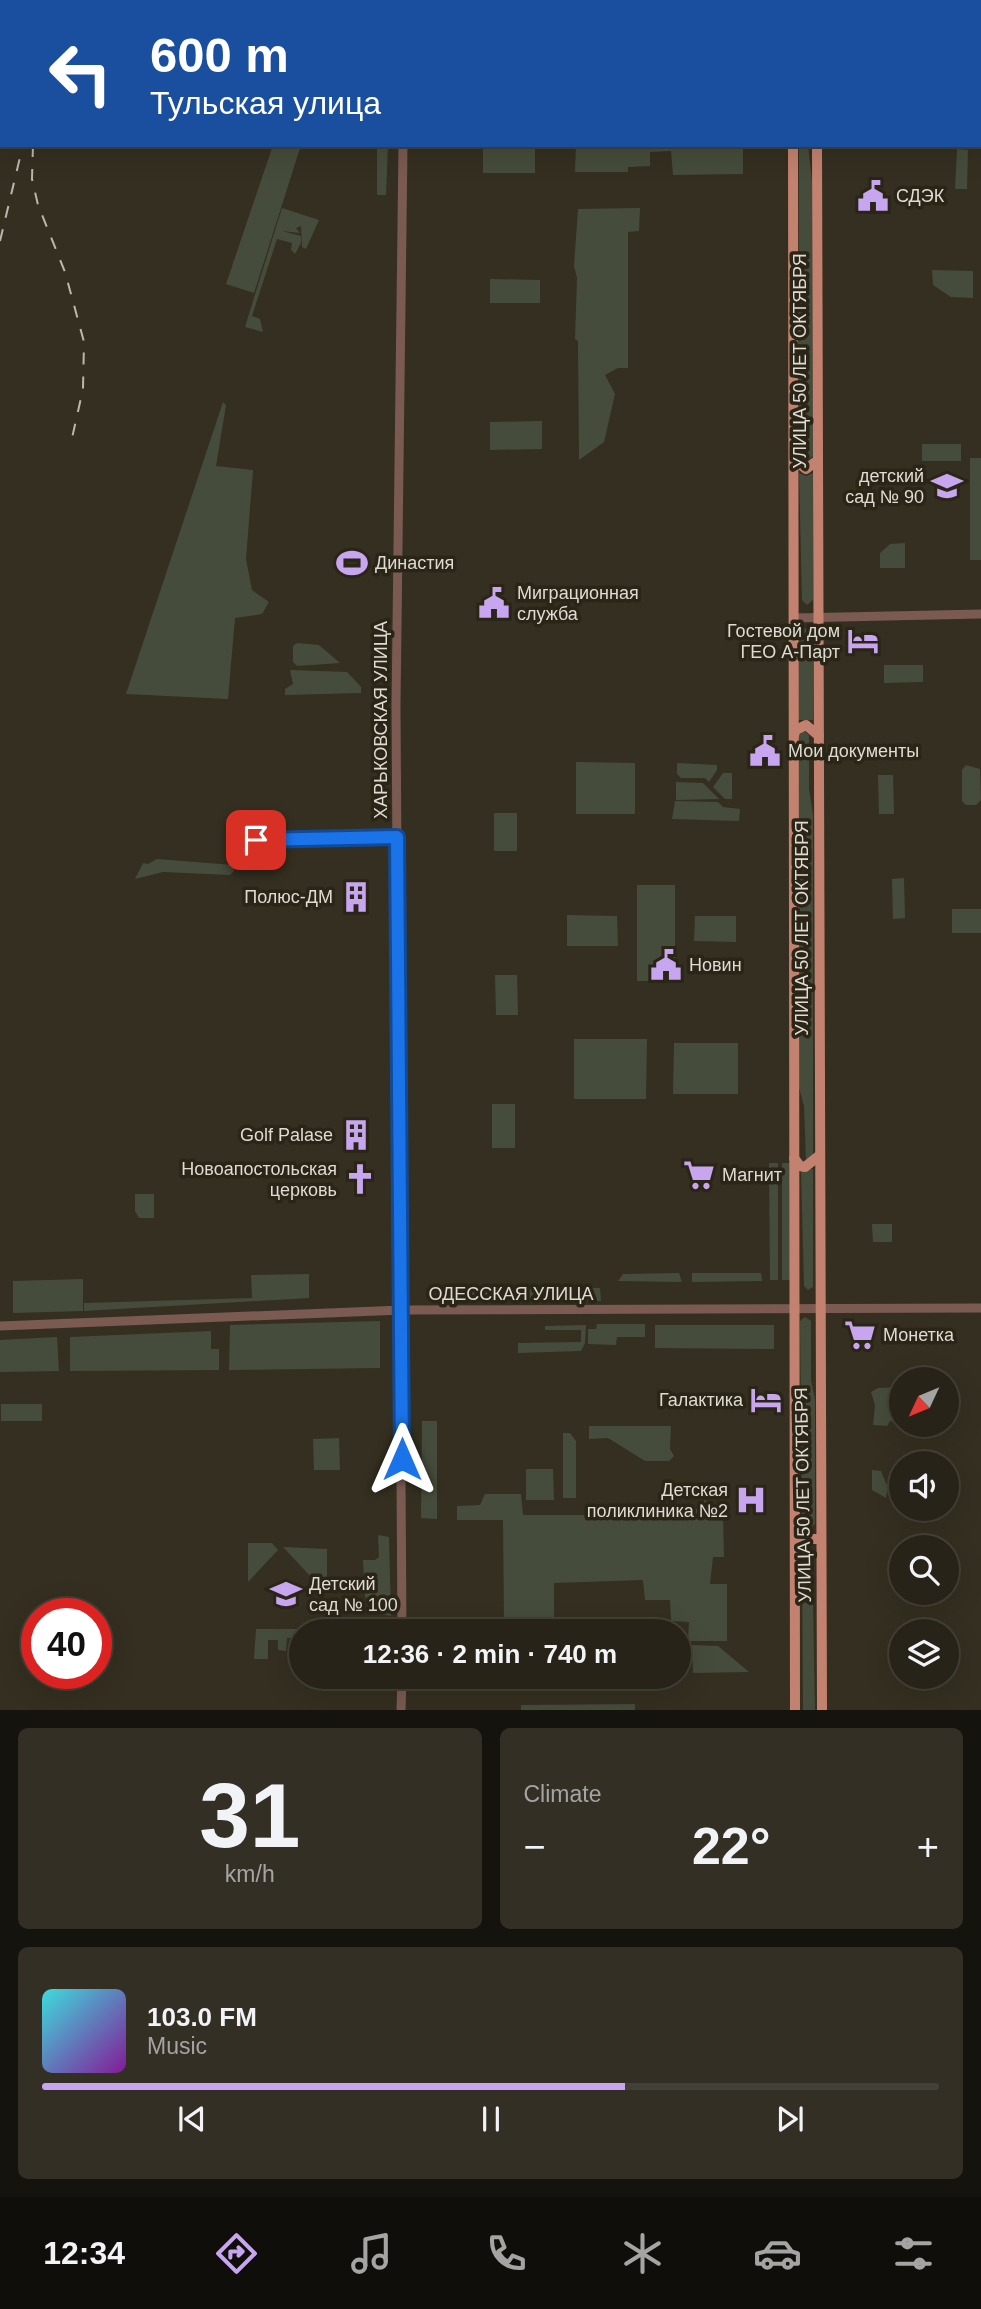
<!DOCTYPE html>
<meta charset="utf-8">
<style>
:root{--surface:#272318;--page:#332f25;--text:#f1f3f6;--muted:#a4a4a2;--line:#434037;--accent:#c7a6ef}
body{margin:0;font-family:Helvetica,sans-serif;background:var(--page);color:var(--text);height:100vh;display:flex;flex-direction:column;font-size:26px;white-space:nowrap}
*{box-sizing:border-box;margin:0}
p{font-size:23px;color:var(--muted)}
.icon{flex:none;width:38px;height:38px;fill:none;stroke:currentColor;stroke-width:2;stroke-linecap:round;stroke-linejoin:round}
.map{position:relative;height:1710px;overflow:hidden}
.side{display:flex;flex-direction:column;gap:18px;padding:18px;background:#15130d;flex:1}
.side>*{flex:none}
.hud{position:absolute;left:0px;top:0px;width:982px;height:147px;box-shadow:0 7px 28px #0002,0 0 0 2px var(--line);background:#1a4fa0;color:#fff;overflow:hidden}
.needle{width:46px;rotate:226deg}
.tools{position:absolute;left:889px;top:1367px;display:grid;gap:14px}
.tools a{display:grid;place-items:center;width:70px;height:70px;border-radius:50%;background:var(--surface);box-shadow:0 7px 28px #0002,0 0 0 2px var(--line);font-size:35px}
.speed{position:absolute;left:21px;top:1598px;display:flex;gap:14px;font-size:35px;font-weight:700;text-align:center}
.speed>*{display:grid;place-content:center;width:91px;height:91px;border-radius:50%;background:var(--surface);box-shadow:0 7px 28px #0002,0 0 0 2px var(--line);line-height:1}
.speed .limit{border:10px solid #d22;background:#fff;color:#111}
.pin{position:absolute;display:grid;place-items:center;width:60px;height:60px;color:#fff;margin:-30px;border-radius:14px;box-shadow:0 4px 10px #0006}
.me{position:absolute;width:77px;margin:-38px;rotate:0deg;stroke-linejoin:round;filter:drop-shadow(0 0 5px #0008)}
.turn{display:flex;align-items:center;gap:24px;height:147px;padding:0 35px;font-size:32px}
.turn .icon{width:91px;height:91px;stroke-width:2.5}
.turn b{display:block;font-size:49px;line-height:60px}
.big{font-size:52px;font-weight:700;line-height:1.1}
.side .tile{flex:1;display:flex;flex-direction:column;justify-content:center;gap:10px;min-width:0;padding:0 24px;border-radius:10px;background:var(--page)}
.side .dial{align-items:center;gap:0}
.dial b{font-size:91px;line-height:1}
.song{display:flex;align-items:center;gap:21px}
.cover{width:84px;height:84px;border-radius:10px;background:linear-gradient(135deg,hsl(180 70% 55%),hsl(290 70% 35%))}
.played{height:7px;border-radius:4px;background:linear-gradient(90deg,var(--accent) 65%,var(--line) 65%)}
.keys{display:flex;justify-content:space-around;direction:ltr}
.heat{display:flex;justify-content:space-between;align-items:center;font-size:38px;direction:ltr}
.side .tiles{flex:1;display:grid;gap:18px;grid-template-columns:1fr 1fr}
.tile:last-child{grid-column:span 2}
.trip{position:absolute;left:289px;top:1619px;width:402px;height:70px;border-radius:35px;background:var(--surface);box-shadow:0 7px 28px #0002,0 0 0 2px var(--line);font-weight:700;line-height:70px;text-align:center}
.tab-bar{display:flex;height:112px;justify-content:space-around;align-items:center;background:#100e0a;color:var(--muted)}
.tab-bar .icon{width:49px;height:49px}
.tab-bar .selected{color:var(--accent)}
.tab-bar b{font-size:32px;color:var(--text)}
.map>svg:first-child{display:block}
</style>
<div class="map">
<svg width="981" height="1711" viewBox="0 0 981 1711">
<rect width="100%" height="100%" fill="#342f20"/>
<!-- green -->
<g fill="#464c3b">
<polygon points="273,145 301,145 254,293 226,284"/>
<polygon points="377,145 388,145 386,195 377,195"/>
<rect x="483" y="145" width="52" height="28"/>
<polygon points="576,145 743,145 743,174 673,175 671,151 650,152 650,166 628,167 628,172 575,172"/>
<polygon points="799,145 808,145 812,182 813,456 806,462 799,456"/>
<polygon points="957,149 968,150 967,189 955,189"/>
<polygon points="282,208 319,220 306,249 302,247 301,226 296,228 300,233 282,231 301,236 301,243 295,254 291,250 292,243 277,239 252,316 260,319 263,332 245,327"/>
<polygon points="640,208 639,231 628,232 628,368 618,368 605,375 615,394 604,442 579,460 578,341 575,339 577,278 574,266 578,209"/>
<polygon points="932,270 973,271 973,298 951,297 933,285"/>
<polygon points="490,279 540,280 540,303 490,303"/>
<polygon points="223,402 226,405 216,466 253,470 246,559 252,590 269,602 262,614 235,618 228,699 126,694"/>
<polygon points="542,421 542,449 490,450 490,422"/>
<rect x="922" y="444" width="39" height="17"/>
<rect x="970" y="458" width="11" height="102"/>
<polygon points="799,473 806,476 813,473 813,600 807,605 802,600"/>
<polygon points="905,543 905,568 880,568 880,553 890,544"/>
<polygon points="805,628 813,635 813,720 798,720 798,635"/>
<polygon points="297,643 319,645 340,663 297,666 293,662 293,646"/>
<polygon points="884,665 923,665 923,682 884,683"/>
<polygon points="290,670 347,672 361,687 361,693 285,695 285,689 293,684"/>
<polygon points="804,731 809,735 809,789 813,814 813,1158 806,1161 804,1106 798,1084 798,736"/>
<polygon points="576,762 635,763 635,814 576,814"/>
<polygon points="677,763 717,765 717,770 709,782 705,778 681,778 677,774"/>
<polygon points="966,765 980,769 981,800 976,805 966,805 962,801 962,770"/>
<polygon points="723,773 732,773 732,799 725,799 713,787"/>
<polygon points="878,775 893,775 894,814 879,814"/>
<polygon points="676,782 703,783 719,799 676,800"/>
<polygon points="675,801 718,802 723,807 740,809 739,821 672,819"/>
<rect x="494" y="813" width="23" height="38"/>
<polygon points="157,859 233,865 234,871 230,875 163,872 135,879 143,863 148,864"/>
<polygon points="904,878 905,918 893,919 892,879"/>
<polygon points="637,885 675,885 675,977 667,981 637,981"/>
<rect x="952" y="909" width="29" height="24"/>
<polygon points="567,915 617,916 618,946 567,946"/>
<polygon points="695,916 736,916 736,942 694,941"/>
<polygon points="495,975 517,975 518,1015 496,1015"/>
<polygon points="574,1039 647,1039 646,1099 574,1099"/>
<polygon points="674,1043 738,1043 738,1094 673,1094"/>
<rect x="492" y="1104" width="23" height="44"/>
<polygon points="769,1163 778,1163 778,1280 770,1280"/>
<polygon points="782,1163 790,1163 791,1280 782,1280"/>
<polygon points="813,1169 813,1287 808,1290 804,1286 801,1170"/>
<polygon points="135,1194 154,1194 154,1218 139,1218 135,1211"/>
<polygon points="872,1224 892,1224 892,1242 873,1242"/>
<polygon points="679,1273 682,1282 618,1281 623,1274"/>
<polygon points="692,1273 761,1273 762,1281 692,1282"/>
<polygon points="309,1274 309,1298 84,1311 84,1303 252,1298 251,1275"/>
<polygon points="83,1279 83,1311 13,1313 13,1281"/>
<polygon points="579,1288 600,1288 601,1301 442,1299 450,1289"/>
<polygon points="805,1317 811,1321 811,1380 815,1400 815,1524 808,1529 802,1524 800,1321"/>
<polygon points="380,1321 380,1368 229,1370 230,1325"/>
<polygon points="597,1324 645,1324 645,1337 617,1337 616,1345 588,1344 588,1329 596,1329"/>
<polygon points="586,1325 585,1343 581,1351 518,1353 518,1343 581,1342 581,1330 545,1330 545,1326"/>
<polygon points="655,1325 774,1325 774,1349 655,1348"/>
<polygon points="211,1331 211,1349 219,1349 219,1370 70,1371 70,1337"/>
<polygon points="57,1337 59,1371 0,1372 0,1340"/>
<polygon points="901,1387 901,1422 890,1421 887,1426 873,1425 875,1405 871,1392 878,1388"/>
<rect x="1" y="1404" width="41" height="17"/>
<polygon points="422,1421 437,1421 437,1519 421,1518"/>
<polygon points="589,1426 671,1426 670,1449 674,1456 669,1461 645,1461 608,1438 589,1439"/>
<polygon points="563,1433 570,1433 576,1441 576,1498 563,1498"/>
<polygon points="339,1438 340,1470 314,1470 313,1439"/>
<polygon points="526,1469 553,1469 554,1500 526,1500"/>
<polygon points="872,1470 881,1471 888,1488 886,1498 872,1490"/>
<polygon points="485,1494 521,1494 523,1515 682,1515 689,1509 703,1509 704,1500 713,1503 723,1513 724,1557 713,1557 710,1584 727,1584 727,1641 688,1641 689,1622 671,1621 670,1600 645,1600 643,1580 554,1583 554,1621 504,1622 503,1520 457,1520 457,1506 480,1505"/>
<polygon points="378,1535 389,1537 391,1616 381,1614 365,1597 363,1560 375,1560 379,1557"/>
<polygon points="248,1543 272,1543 278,1550 248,1582"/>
<polygon points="807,1546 812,1550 815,1710 803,1710 802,1551"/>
<polygon points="283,1547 327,1549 327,1594"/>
<polygon points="256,1629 323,1629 323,1631 301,1631 301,1638 287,1638 286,1651 278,1650 278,1640 268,1640 268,1659 254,1659"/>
<polygon points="692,1645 718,1646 749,1672 693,1673"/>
<polygon points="635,1704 635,1710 521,1710 521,1705"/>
</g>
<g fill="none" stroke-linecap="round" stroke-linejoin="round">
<!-- minor -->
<g stroke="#7a5a51" stroke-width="9">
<polyline points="406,2 407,0"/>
<polyline points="980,33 981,33"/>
<polyline points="794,618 981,614"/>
<polyline points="256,840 397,837"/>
<polyline points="0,1326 402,1310 981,1308"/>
<polyline points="402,1631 396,706 403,145"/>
<polyline points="401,1711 402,1676"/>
</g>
<!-- major -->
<g stroke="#c38270" stroke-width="10">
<polyline points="792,0 792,2"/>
<polyline points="817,0 817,2"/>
<polyline points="793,145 795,1711"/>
<polyline points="817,145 822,1711"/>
<polyline points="794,460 806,469 818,460"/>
<polyline points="794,735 796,730 806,725 819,736"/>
<polyline points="794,1158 800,1166 805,1167 820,1155"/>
<polyline points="795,1539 821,1539"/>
</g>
<!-- rail -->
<g stroke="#bbb7ac" stroke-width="2" stroke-dasharray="12 12" stroke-linecap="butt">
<polyline points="57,2 57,0"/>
<polyline points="69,2 69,0"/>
<polyline points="33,145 32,179 38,205 65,272 84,342 83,389 70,447"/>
<polyline points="0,241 22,149"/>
</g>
</g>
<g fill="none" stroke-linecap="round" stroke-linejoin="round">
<defs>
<polyline id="route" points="256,840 397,837 402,1459"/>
</defs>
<!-- route casing -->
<use href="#route" stroke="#114b97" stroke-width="18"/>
<!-- route -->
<use href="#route" stroke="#1a73e8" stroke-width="12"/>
</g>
<!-- icons -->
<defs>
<symbol id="civic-bare" viewBox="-9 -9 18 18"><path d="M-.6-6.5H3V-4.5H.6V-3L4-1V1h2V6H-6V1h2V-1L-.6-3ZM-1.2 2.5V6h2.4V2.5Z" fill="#c7a6ef" stroke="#2a2517" stroke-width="2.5" paint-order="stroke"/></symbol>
<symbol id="school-bare" viewBox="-9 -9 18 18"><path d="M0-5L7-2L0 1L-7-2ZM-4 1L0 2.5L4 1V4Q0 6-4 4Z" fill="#c7a6ef" stroke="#2a2517" stroke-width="2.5" paint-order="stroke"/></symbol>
<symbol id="stadium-bare" viewBox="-9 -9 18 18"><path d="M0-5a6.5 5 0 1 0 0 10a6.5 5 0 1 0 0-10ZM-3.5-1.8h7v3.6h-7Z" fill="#c7a6ef" stroke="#2a2517" stroke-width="2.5" paint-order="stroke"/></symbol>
<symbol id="hotel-bare" viewBox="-9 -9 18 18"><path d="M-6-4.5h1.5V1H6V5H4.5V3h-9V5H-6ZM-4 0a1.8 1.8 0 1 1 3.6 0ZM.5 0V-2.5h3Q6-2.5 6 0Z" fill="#c7a6ef" stroke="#2a2517" stroke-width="2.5" paint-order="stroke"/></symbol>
<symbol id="building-bare" viewBox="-9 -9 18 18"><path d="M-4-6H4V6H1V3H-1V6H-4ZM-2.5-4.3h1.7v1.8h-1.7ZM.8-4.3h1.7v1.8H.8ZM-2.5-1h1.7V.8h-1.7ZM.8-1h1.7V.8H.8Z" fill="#c7a6ef" stroke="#2a2517" stroke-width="2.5" paint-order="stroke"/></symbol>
<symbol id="supermarket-bare" viewBox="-9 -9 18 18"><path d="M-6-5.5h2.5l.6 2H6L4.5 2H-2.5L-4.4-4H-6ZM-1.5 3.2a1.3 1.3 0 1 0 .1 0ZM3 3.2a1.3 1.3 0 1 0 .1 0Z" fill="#c7a6ef" stroke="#2a2517" stroke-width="2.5" paint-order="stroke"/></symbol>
<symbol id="church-bare" viewBox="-9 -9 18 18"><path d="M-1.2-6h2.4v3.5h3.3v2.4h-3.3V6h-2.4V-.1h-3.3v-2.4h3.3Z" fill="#c7a6ef" stroke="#2a2517" stroke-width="2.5" paint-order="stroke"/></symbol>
<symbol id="hospital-bare" viewBox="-9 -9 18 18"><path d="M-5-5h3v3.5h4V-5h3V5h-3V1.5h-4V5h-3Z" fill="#c7a6ef" stroke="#2a2517" stroke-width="2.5" paint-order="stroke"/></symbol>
</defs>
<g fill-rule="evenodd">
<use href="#civic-bare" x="851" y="174" width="44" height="44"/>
<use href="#school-bare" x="925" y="464" width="44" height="44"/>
<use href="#stadium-bare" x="330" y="541" width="44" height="44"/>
<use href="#civic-bare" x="472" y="581" width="44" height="44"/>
<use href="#hotel-bare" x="841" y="619" width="44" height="44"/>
<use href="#civic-bare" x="743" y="729" width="44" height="44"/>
<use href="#building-bare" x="334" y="875" width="44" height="44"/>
<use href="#civic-bare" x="644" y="943" width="44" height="44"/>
<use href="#building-bare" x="334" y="1113" width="44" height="44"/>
<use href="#supermarket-bare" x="677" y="1153" width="44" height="44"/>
<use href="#church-bare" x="338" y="1157" width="44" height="44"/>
<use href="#supermarket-bare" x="838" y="1313" width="44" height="44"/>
<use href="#hotel-bare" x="744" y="1378" width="44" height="44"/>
<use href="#hospital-bare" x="729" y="1478" width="44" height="44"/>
<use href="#school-bare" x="264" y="1572" width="44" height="44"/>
</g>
<g text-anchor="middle" stroke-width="7" stroke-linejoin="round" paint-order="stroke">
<!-- poi labels -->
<g font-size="18" fill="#dedbd1" stroke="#2a2517" text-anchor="start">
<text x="896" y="202">СДЭК</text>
<text x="924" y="482" text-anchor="end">детский<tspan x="924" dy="21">сад № 90</tspan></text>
<text x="375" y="569">Династия</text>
<text x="517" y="599">Миграционная<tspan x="517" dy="21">служба</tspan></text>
<text x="840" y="637" text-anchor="end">Гостевой дом<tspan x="840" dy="21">ГЕО А-Парт</tspan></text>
<text x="788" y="757">Мои документы</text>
<text x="333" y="903" text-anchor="end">Полюс-ДМ</text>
<text x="689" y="971">Новин</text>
<text x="333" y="1141" text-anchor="end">Golf Palase</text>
<text x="337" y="1175" text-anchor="end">Новоапостольская<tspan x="337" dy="21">церковь</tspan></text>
<text x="722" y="1181">Магнит</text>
<text x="883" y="1341">Монетка</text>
<text x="743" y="1406" text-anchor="end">Галактика</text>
<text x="728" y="1496" text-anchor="end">Детская<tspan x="728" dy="21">поликлиника №2</tspan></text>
<text x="309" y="1590">Детский<tspan x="309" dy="21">сад № 100</tspan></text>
</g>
<!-- street labels -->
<g font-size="18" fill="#dedbd1" stroke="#2a2517">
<text transform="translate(800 361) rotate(-90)" y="6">УЛИЦА 50 ЛЕТ ОКТЯБРЯ</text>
<text transform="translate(381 720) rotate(-90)" y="6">ХАРЬКОВСКАЯ УЛИЦА</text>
<text transform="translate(802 928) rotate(-90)" y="6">УЛИЦА 50 ЛЕТ ОКТЯБРЯ</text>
<text x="511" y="1300">ОДЕССКАЯ УЛИЦА</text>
<text transform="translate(803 1495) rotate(-91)" y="6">УЛИЦА 50 ЛЕТ ОКТЯБРЯ</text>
</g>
</g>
</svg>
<div class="tools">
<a><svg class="needle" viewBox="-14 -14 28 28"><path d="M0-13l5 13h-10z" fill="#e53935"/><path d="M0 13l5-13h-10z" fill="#a4a4a2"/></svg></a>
<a><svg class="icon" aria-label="sound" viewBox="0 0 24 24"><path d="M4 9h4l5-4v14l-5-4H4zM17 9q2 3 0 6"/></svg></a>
<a><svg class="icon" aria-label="search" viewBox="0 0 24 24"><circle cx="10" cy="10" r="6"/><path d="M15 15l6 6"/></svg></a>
<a><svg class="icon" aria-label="layers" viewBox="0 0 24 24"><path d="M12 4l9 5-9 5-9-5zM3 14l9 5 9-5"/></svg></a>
</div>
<div class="speed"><div class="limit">40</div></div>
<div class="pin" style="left:256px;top:840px;background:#d93025"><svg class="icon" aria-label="arrive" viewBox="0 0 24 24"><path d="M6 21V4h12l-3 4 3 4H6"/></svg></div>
<svg class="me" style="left:402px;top:1459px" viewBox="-20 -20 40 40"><path d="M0-17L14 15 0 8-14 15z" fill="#1a73e8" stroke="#fff" stroke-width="4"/></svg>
<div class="trip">12:36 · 2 min · 740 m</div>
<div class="hud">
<div class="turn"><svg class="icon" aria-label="left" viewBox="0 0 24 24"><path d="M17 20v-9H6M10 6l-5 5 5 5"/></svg><div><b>600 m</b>Тульская улица</div></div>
</div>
</div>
<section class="side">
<div class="tiles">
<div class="tile dial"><b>31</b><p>km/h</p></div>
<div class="tile"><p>Climate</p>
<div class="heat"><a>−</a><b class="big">22°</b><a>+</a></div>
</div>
<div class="tile">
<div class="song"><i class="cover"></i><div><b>103.0 FM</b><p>Music</p></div></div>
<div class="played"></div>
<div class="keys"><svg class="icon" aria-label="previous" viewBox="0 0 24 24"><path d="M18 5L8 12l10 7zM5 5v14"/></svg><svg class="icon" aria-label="pause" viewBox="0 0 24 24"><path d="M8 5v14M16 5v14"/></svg><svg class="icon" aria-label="next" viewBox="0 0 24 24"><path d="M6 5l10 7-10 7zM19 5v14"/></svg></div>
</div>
</div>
</section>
<nav class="tab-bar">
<b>12:34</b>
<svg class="icon selected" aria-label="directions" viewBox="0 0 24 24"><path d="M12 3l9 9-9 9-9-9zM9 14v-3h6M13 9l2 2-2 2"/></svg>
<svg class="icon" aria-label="music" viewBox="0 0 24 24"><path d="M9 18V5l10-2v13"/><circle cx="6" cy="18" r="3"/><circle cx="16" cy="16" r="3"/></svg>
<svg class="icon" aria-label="phone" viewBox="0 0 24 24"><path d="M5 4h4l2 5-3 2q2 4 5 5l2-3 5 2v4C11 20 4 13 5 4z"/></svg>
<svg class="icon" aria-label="climate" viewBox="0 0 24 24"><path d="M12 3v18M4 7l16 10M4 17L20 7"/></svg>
<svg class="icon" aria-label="car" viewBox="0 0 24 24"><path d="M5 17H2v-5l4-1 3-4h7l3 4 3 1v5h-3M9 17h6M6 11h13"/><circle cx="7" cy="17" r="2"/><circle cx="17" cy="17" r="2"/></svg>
<svg class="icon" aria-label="filters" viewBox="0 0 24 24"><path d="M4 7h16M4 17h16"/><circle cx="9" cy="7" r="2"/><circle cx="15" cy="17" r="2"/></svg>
</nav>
